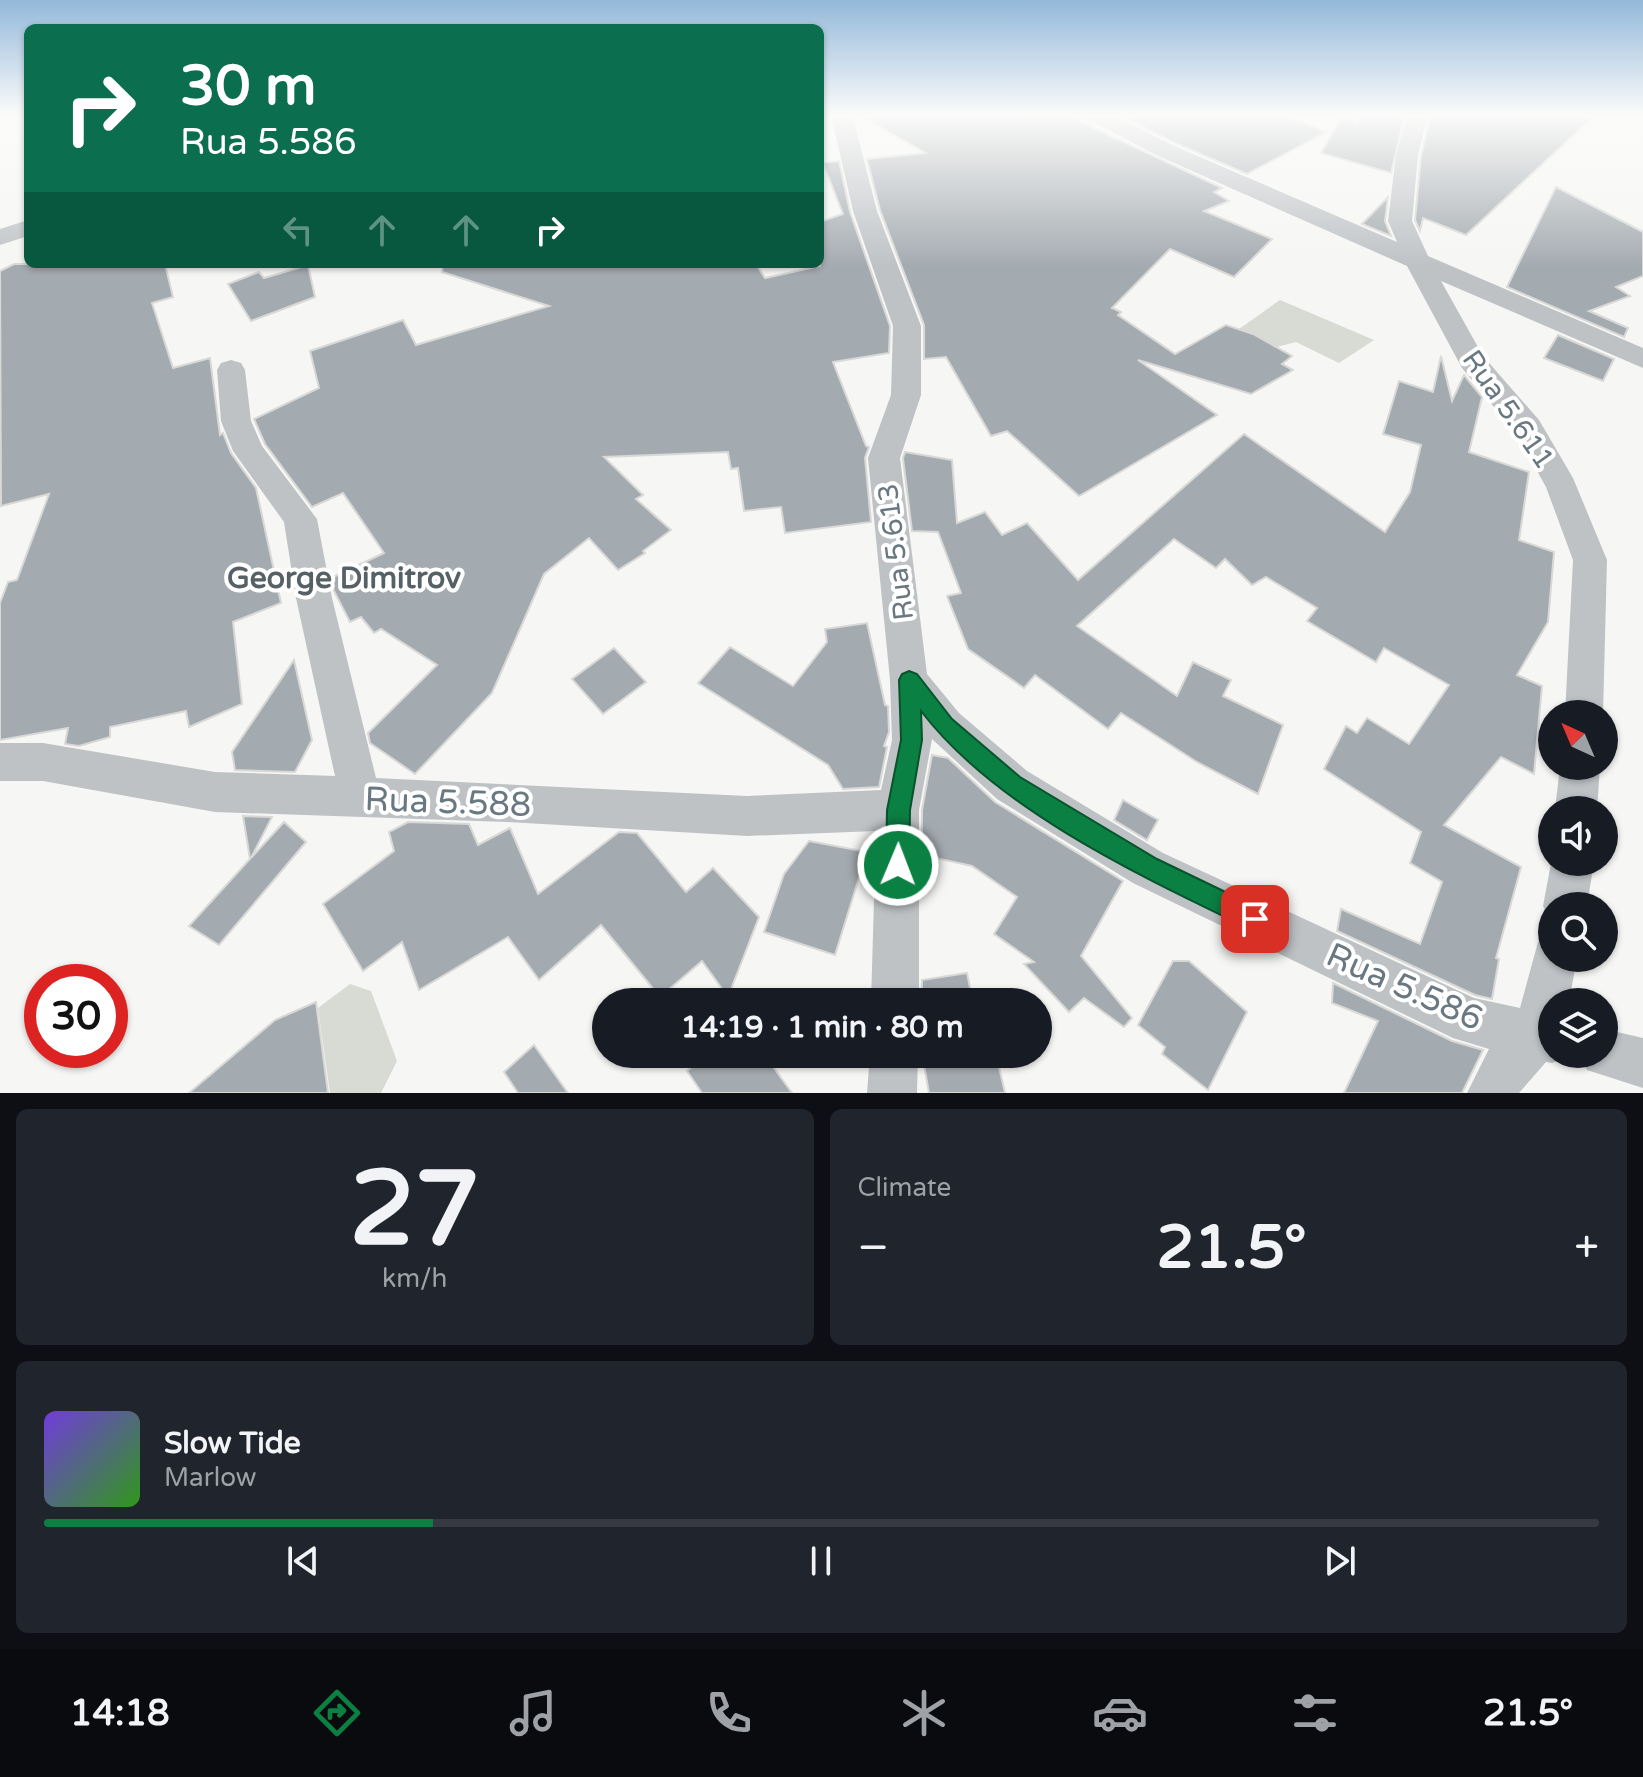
<!DOCTYPE html>
<meta charset="utf-8">
<style>
:root{--surface:#171b24;--page:#20242c;--text:#f1f3f6;--muted:#9ea1a6;--line:#363941;--accent:#0b8043}
body{margin:0;font-family:"Varela Round",sans-serif;background:var(--page);color:var(--text);height:100vh;display:flex;flex-direction:column;font-size:30px;white-space:nowrap}
*{box-sizing:border-box;margin:0}
p{font-size:26px;color:var(--muted)}
.icon{flex:none;width:44px;height:44px;fill:none;stroke:currentColor;stroke-width:2;stroke-linecap:round;stroke-linejoin:round}
.map{position:relative;height:1093px;overflow:hidden}
.panel{display:flex;flex-direction:column;gap:16px;padding:16px;background:#0d0f14;flex:1}
.panel>*{flex:none}
.top-card{position:absolute;left:24px;top:24px;width:800px;height:244px;border-radius:12px;box-shadow:0 2px 6px #0004;background:#0b6e4f;color:#fff;overflow:hidden}
.needle{width:52px;rotate:316deg}
.controls{position:absolute;left:1538px;top:700px;display:grid;gap:16px}
.controls a{display:grid;place-items:center;width:80px;height:80px;border-radius:50%;background:var(--surface);box-shadow:0 2px 6px #0004;font-size:40px}
.speed{position:absolute;left:24px;top:964px;display:flex;gap:16px;font-size:40px;font-weight:700;text-align:center}
.speed>*{display:grid;place-content:center;width:104px;height:104px;border-radius:50%;background:var(--surface);box-shadow:0 2px 6px #0004;line-height:1}
.speed .limit{border:12px solid #d22;background:#fff;color:#111}
.pin{position:absolute;display:grid;place-items:center;width:68px;height:68px;color:#fff;margin:-34px;border-radius:16px;box-shadow:0 4px 12px #0006}
.me{position:absolute;width:88px;margin:-44px;rotate:1deg;stroke-linejoin:round;filter:drop-shadow(0 0 6px #0008)}
.turn{display:flex;align-items:center;gap:28px;height:168px;padding:0 24px;font-size:36px}
.turn .icon{width:104px;height:104px;stroke-width:2.5}
.turn b{display:block;font-size:56px;line-height:68px}
.lanes{display:flex;align-items:center;height:76px;padding:0 24px;background:#0003;justify-content:center;gap:40px;direction:ltr}
.lanes .off{opacity:.35}
.big{font-size:60px;font-weight:700;line-height:1.1}
.panel .widget{flex:1;display:flex;flex-direction:column;justify-content:center;gap:12px;min-width:0;padding:0 28px;border-radius:12px;background:var(--page)}
.panel .dial{align-items:center;gap:0}
.dial b{font-size:104px;line-height:1}
.song{display:flex;align-items:center;gap:24px}
.cover{width:96px;height:96px;border-radius:12px;background:linear-gradient(135deg,hsl(260 70% 55%),hsl(110 70% 35%))}
.played{height:8px;border-radius:4px;background:linear-gradient(90deg,var(--accent) 25%,var(--line) 25%)}
.keys{display:flex;justify-content:space-around;direction:ltr}
.heat{display:flex;justify-content:space-between;align-items:center;font-size:44px;direction:ltr}
.panel .tiles{flex:1;display:grid;gap:16px;grid-template-columns:1fr 1fr}
.widget:last-child{grid-column:span 2}
.trip{position:absolute;left:592px;top:988px;width:460px;height:80px;border-radius:40px;background:var(--surface);box-shadow:0 2px 6px #0004;font-weight:700;line-height:80px;text-align:center}
.tab-bar{display:flex;height:128px;justify-content:space-around;align-items:center;background:#090b0e;color:var(--muted)}
.tab-bar .icon{width:56px;height:56px}
.tab-bar .active{color:var(--accent)}
.tab-bar b{font-size:36px;color:var(--text)}
.map>svg:first-child{display:block}
</style>
<div class="map">
<svg width="1643" height="1093" viewBox="0 0 1643 1093">
<rect width="100%" height="100%" fill="#f6f6f4"/>
<!-- green -->
<g fill="#d7dbd4">
<polygon points="1280,300 1374,340 1339,363 1296,342 1277,347 1232,334"/>
<polygon points="350,984 371,991 397,1061 381,1093 330,1093 318,1008"/>
</g>
<!-- building -->
<g fill="#a4abb0" stroke="#d8d8d6" stroke-width="2">
<polygon points="857,114 1076,114 1081,122 1222,188 1214,192 1229,201 1204,211 1272,239 1234,277 1170,249 1112,308 1121,312 1118,315 1175,354 1226,325 1253,334 1292,356 1282,364 1293,370 1251,394 1138,360 1217,415 1079,496 1007,431 991,436 946,357 924,359 924,325 880,210 867,159 926,153"/>
<polygon points="1118,114 1283,114 1326,132 1247,174 1173,142"/>
<polygon points="1361,114 1405,114 1391,173 1321,153 1341,118 1357,122"/>
<polygon points="1431,114 1596,114 1466,235 1423,218 1420,231 1415,220 1421,156"/>
<polygon points="839,161 850,212 890,326 889,353 833,362 866,446 869,447 865,458 871,522 785,533 781,507 744,511 738,468 731,469 728,452 604,457 643,495 636,499 671,530 643,551 645,553 618,570 589,538 544,574 492,693 415,774 370,743 368,733 437,665 381,629 374,633 361,617 350,622 334,591 331,578 384,553 343,493 312,507 265,444 254,419 319,388 310,351 403,320 416,345 549,306 442,272 443,264 756,264 765,278 820,266 820,222 843,214 823,163"/>
<polygon points="1556,187 1643,232 1643,276 1616,287 1630,296 1589,311 1628,328 1624,337 1507,287"/>
<polygon points="1388,197 1385,221 1391,236 1362,224"/>
<polygon points="14,264 165,264 173,297 152,303 173,368 210,358 220,435 223,433 231,453 256,488 281,603 233,622 242,704 189,727 186,711 110,727 110,737 79,746 65,744 68,728 0,740 0,603 8,582 17,580 49,494 1,506 0,271"/>
<polygon points="308,265 315,297 251,321 228,284 259,272 264,278"/>
<polygon points="1558,335 1614,359 1603,381 1544,358"/>
<polygon points="1441,356 1452,401 1464,375 1482,397 1469,452 1529,472 1519,540 1554,552 1548,622 1517,675 1542,686 1534,774 1501,757 1444,825 1521,867 1496,958 1499,959 1492,999 1475,995 1337,931 1341,909 1420,944 1442,882 1410,863 1421,832 1324,769 1346,726 1357,733 1367,718 1409,744 1449,685 1384,648 1376,662 1307,621 1317,608 1266,577 1252,585 1225,559 1216,568 1174,539 1077,626 1177,696 1193,662 1231,680 1223,696 1283,725 1258,794 1197,762 1121,713 1108,729 1035,675 1024,688 968,649 947,596 961,593 938,532 912,531 903,458 905,452 952,460 957,523 985,512 1002,535 1027,523 1078,580 1244,434 1385,532 1410,492 1421,445 1383,434 1399,381 1433,392"/>
<polygon points="867,623 885,705 888,706 889,732 884,746 887,747 879,787 843,789 828,765 698,683 730,647 793,686 827,642 825,629"/>
<polygon points="614,648 646,682 603,714 572,679"/>
<polygon points="294,660 312,740 295,772 235,770 232,752"/>
<polygon points="932,755 948,758 995,802 1123,881 1081,956 1132,1018 1124,1027 1084,998 1069,1012 1024,964 1034,962 994,934 1017,897 972,866 922,855 922,810"/>
<polygon points="1123,800 1158,820 1147,840 1114,820"/>
<polygon points="243,816 272,817 251,858 284,822 306,842 219,945 189,926 250,859"/>
<polygon points="408,822 469,824 478,845 510,828 538,894 619,832 637,833 686,892 713,868 759,917 728,997 702,961 660,997 601,925 539,980 508,937 419,990 402,942 363,971 323,904 394,851 389,832"/>
<polygon points="809,841 867,852 835,955 764,932 784,874"/>
<polygon points="1173,961 1189,961 1247,1012 1208,1090 1162,1054 1165,1047 1138,1025"/>
<polygon points="967,973 973,1002 922,1002 922,980"/>
<polygon points="1333,983 1452,1041 1483,1050 1462,1093 1344,1093 1378,1021 1332,1003"/>
<polygon points="316,1002 328,1093 189,1093 275,1020"/>
<polygon points="534,1045 568,1093 518,1093 504,1072"/>
<polygon points="706,1054 764,1054 792,1093 702,1093 687,1071"/>
<polygon points="922,1054 996,1054 1005,1093 929,1093"/>
</g>
<g fill="none" stroke-linecap="round" stroke-linejoin="round">
<!-- minor -->
<g fill="#bec2c5" fill-rule="evenodd">
<polygon points="831,114 852,114 877,211 921,326 921,395 900,458 927,674 959,713 1027,771 1163,853 1474,998 1520,1008 1538,942 1552,936 1552,958 1577,958 1569,1002 1552,1002 1552,1054 1569,1056 1552,1063 1546,1062 1519,1093 1467,1093 1489,1049 1453,1038 1133,883 997,799 932,739 919,810 919,1002 871,1002 876,831 747,836 507,822 215,812 43,781 0,781 0,743 43,743 215,772 335,776 296,598 284,522 233,451 221,421 217,370 221,363 231,360 241,363 245,370 251,421 262,446 317,519 332,598 376,778 747,796 881,790 892,740 890,680 868,458 891,395 893,326 853,211"/>
<polygon points="1079,114 1112,114 1172,145 1397,242 1388,221 1396,155 1408,114 1428,114 1418,155 1412,221 1428,256 1643,348 1643,368 1441,281 1483,356 1539,420 1573,478 1607,560 1603,714 1565,714 1573,560 1546,487 1517,435 1462,368 1407,266 1156,155 1094,122 1082,119"/>
<polygon points="28,220 28,236 0,245 0,229"/>
<polygon points="1560,766 1600,766 1597,810 1555,810"/>
<polygon points="1552,858 1552,862 1594,862 1587,906 1552,906 1552,923 1543,906"/>
<polygon points="1604,1029 1643,1038 1643,1088 1587,1070 1580,1054 1604,1054"/>
<polygon points="870,1054 918,1054 917,1093 867,1093"/>
</g>
</g>
<!-- sky -->
<linearGradient id="sky" x2="0" y2="1"><stop stop-color="#93b9da"/><stop offset="0.43" stop-color="#fbfbfa"/><stop offset="1" stop-color="#fbfbfa" stop-opacity="0"/></linearGradient>
<rect width="1643" height="267" fill="url(#sky)"/>
<!-- route -->
<path fill="#0b8043" stroke="#07532c" stroke-width="2" d="M909,671L917,674L952,719L1020,777L1157,859L1263,910L1267,919L1263,927L1255,931L1246,927C1138,875 995,808 921,711L922,740L910,810L909,865L906,873L898,876L889,873L886,865L887,810L901,740L899,680L902,674Z"/>
<g text-anchor="middle" stroke-width="8" stroke-linejoin="round" paint-order="stroke">
<!-- street labels -->
<g font-size="28" fill="#697881" stroke="#fff">
<text transform="translate(1509 409) rotate(55)" y="10">Rua 5.611</text>
<text transform="translate(895 552) rotate(-97)" y="10">Rua 5.613</text>
</g>
<!-- neighbourhood labels -->
<g font-size="30" font-weight="bold" fill="#566167" stroke="#fff">
<text x="344" y="588">George Dimitrov</text>
</g>
<!-- near-street labels -->
<g font-size="34" fill="#697881" stroke="#fff">
<text transform="translate(448 801) rotate(2)" y="12">Rua 5.588</text>
<text transform="translate(1405 986) rotate(24)" y="12">Rua 5.586</text>
</g>
</g>
</svg>
<div class="controls">
<a><svg class="needle" viewBox="-14 -14 28 28"><path d="M0-13l5 13h-10z" fill="#e53935"/><path d="M0 13l5-13h-10z" fill="#9ea1a6"/></svg></a>
<a><svg class="icon" aria-label="sound" viewBox="0 0 24 24"><path d="M4 9h4l5-4v14l-5-4H4zM17 9q2 3 0 6"/></svg></a>
<a><svg class="icon" aria-label="search" viewBox="0 0 24 24"><circle cx="10" cy="10" r="6"/><path d="M15 15l6 6"/></svg></a>
<a><svg class="icon" aria-label="layers" viewBox="0 0 24 24"><path d="M12 4l9 5-9 5-9-5zM3 14l9 5 9-5"/></svg></a>
</div>
<div class="speed"><div class="limit">30</div></div>
<div class="pin" style="left:1255px;top:919px;background:#d93025"><svg class="icon" aria-label="arrive" viewBox="0 0 24 24"><path d="M6 21V4h12l-3 4 3 4H6"/></svg></div>
<svg class="me" style="left:898px;top:865px" viewBox="-20 -20 40 40"><circle r="17" fill="#0b8043" stroke="#fff" stroke-width="3"/><path d="M0-11L8 9 0 5-8 9z" fill="#fff"/></svg>
<div class="trip">14:19 · 1 min · 80 m</div>
<div class="top-card">
<div class="turn"><svg class="icon" aria-label="right" viewBox="0 0 24 24"><path d="M7 20v-9h11M14 6l5 5-5 5"/></svg><div><b>30 m</b>Rua 5.586</div></div>
<div class="lanes"><svg class="icon off" aria-label="left" viewBox="0 0 24 24"><path d="M17 20v-9H6M10 6l-5 5 5 5"/></svg><svg class="icon off" aria-label="ahead" viewBox="0 0 24 24"><path d="M12 20V5M6 11l6-6 6 6"/></svg><svg class="icon off" aria-label="ahead" viewBox="0 0 24 24"><path d="M12 20V5M6 11l6-6 6 6"/></svg><svg class="icon" aria-label="right" viewBox="0 0 24 24"><path d="M7 20v-9h11M14 6l5 5-5 5"/></svg></div>
</div>
</div>
<section class="panel">
<div class="tiles">
<div class="widget dial"><b>27</b><p>km/h</p></div>
<div class="widget"><p>Climate</p>
<div class="heat"><a>−</a><b class="big">21.5°</b><a>+</a></div>
</div>
<div class="widget">
<div class="song"><i class="cover"></i><div><b>Slow Tide</b><p>Marlow</p></div></div>
<div class="played"></div>
<div class="keys"><svg class="icon" aria-label="previous" viewBox="0 0 24 24"><path d="M18 5L8 12l10 7zM5 5v14"/></svg><svg class="icon" aria-label="pause" viewBox="0 0 24 24"><path d="M8 5v14M16 5v14"/></svg><svg class="icon" aria-label="next" viewBox="0 0 24 24"><path d="M6 5l10 7-10 7zM19 5v14"/></svg></div>
</div>
</div>
</section>
<nav class="tab-bar">
<b>14:18</b>
<svg class="icon active" aria-label="directions" viewBox="0 0 24 24"><path d="M12 3l9 9-9 9-9-9zM9 14v-3h6M13 9l2 2-2 2"/></svg>
<svg class="icon" aria-label="music" viewBox="0 0 24 24"><path d="M9 18V5l10-2v13"/><circle cx="6" cy="18" r="3"/><circle cx="16" cy="16" r="3"/></svg>
<svg class="icon" aria-label="phone" viewBox="0 0 24 24"><path d="M5 4h4l2 5-3 2q2 4 5 5l2-3 5 2v4C11 20 4 13 5 4z"/></svg>
<svg class="icon" aria-label="climate" viewBox="0 0 24 24"><path d="M12 3v18M4 7l16 10M4 17L20 7"/></svg>
<svg class="icon" aria-label="car" viewBox="0 0 24 24"><path d="M5 17H2v-5l4-1 3-4h7l3 4 3 1v5h-3M9 17h6M6 11h13"/><circle cx="7" cy="17" r="2"/><circle cx="17" cy="17" r="2"/></svg>
<svg class="icon" aria-label="filters" viewBox="0 0 24 24"><path d="M4 7h16M4 17h16"/><circle cx="9" cy="7" r="2"/><circle cx="15" cy="17" r="2"/></svg>
<b>21.5°</b>
</nav>
